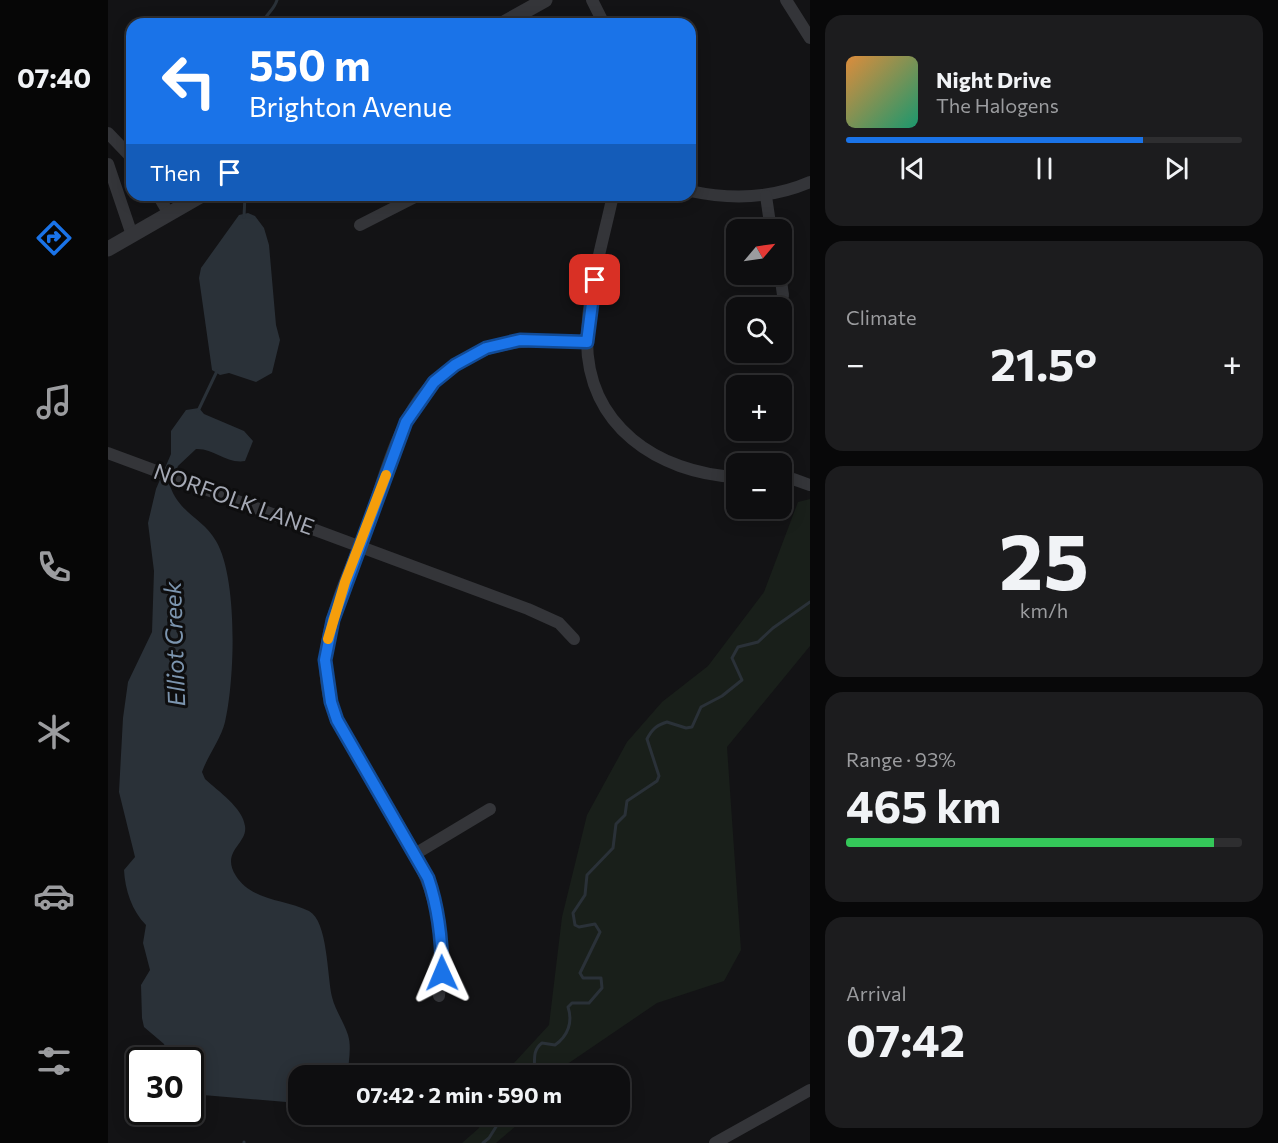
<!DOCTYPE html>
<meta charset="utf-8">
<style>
:root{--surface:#0e0e10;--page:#1c1c1e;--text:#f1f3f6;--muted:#9b9c9f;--line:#2e2e30;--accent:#1a73e8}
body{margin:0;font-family:Commissioner,sans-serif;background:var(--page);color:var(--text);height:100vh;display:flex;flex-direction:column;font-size:22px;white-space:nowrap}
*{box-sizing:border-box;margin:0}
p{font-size:20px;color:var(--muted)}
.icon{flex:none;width:33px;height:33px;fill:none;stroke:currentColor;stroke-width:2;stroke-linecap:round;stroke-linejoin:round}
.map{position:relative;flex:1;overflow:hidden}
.panel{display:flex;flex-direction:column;gap:15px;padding:15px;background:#080809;width:468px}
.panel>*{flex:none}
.top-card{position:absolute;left:18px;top:18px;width:570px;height:183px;border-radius:18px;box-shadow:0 3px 15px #0003,0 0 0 2px var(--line);background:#1a73e8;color:#fff;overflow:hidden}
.needle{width:39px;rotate:61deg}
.tools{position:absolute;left:618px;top:219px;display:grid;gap:12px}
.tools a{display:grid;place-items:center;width:66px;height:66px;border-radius:12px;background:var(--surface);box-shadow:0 3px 15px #0003,0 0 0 2px var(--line);font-size:30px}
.speed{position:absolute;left:18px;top:1047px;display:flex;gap:12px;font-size:30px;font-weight:700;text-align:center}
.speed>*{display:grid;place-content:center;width:78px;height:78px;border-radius:50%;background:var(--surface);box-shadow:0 3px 15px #0003,0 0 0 2px var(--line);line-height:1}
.speed .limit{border:3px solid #111;border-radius:9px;background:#fff;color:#111}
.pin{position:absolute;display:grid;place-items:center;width:51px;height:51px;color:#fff;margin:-26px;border-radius:12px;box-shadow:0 3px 9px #0006}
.me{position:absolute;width:66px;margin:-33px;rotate:359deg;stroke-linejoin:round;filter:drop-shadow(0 0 4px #0008)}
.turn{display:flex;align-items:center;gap:21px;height:126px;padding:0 24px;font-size:27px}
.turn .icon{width:78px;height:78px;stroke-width:2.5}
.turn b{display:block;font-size:42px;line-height:51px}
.then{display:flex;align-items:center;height:57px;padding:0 24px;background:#0003;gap:12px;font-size:22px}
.big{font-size:45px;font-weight:700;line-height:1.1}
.panel .widget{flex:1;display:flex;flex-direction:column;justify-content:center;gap:9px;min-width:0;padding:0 21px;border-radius:18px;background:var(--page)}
.panel .dial{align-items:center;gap:0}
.dial b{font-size:78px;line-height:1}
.song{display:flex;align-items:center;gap:18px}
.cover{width:72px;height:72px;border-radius:9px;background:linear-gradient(135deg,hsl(30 70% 55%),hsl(160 70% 35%))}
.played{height:6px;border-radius:3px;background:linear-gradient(90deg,var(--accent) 75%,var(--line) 75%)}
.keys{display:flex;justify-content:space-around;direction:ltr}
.heat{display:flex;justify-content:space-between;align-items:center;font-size:33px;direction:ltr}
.charge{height:9px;border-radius:4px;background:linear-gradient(90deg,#34c759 93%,var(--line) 0)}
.trip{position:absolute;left:180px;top:1065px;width:342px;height:60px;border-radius:18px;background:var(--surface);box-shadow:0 3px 15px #0003,0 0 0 2px var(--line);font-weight:700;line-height:60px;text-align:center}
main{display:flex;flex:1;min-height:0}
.dock{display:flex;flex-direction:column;width:108px;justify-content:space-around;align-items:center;background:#060606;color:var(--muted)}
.dock .icon{width:42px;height:42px}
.dock .active{color:var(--accent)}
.dock b{font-size:27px;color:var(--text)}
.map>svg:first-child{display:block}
</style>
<main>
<nav class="dock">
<b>07:40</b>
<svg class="icon active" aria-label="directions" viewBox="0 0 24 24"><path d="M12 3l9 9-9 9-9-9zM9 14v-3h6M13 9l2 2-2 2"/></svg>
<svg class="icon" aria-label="music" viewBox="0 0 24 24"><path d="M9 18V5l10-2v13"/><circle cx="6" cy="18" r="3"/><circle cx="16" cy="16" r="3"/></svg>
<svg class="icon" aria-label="phone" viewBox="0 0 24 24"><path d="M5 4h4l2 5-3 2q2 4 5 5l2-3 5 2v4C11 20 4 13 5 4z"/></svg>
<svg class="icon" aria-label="climate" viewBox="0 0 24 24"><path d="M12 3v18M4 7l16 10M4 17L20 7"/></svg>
<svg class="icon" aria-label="car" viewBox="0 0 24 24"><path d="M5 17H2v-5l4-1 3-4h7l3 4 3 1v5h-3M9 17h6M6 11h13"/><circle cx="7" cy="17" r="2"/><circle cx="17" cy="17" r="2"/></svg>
<svg class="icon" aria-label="filters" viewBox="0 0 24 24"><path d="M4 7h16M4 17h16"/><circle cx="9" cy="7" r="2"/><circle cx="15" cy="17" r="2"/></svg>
</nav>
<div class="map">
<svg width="702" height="1143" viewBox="0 0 702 1143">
<rect width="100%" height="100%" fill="#131315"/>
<!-- green -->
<g fill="#191f1a">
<polygon points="702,499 702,646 619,747 633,950 616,981 549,1003 452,1069 447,1075 395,1075 441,1025 454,917 479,815 519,742 554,702 600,666 656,592 690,502"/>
<polygon points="376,1115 376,1114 421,1115 388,1143 354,1143 371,1128"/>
</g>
<!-- water -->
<g fill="#2a3138">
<polygon points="140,213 147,216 156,228 161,245 168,325 172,340 164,373 148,382 121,373 112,375 104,370 91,278 93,268 131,215"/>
<path d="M91,408L96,414L136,431L145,441L137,461C118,464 106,448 88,449L70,466L62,486C72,514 95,518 108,541C130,578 127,680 117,722C113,739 100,755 94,772L97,779C110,791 135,808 137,826C140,844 112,851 128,876C144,901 177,899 201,911C220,921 219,976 224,997C227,1010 236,1022 240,1035C244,1048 240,1062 240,1075L190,1076V1103L83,1094L82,1060H61L56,1044L36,1027L34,1018L33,985L42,970L35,943L38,925C24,911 17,890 16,870L27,857L11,792L15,718L20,682L44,632L46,571L40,523L48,489L63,454V431L78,410Z"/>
</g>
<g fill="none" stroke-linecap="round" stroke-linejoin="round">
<!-- stream -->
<g stroke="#2a3138" stroke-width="3">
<path d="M154,24C158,14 166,10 169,0"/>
<polyline points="136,217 137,195"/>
<polyline points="90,411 109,371"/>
<path d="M425,1076C429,1064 422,1052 434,1043L447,1045C460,1036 465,1022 460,1007L464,1003H481L494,988L493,978H475L472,973L492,932L487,924L471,927L467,925L465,913L477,895L479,875L505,848L508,824L517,815L519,801L549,781L551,776L539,739C544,729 549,725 559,722L578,728L584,727L593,707L614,696L634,680L624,658L630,647L650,642L665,628L702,602"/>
<polyline points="136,1143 136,1142"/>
<polyline points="375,1143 381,1138 396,1114"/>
</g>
<!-- minor -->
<g stroke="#343539" stroke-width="12">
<polyline points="484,0 496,24"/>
<polyline points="678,0 702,38"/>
<polyline points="0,133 24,158"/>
<polyline points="0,164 24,235"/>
<path d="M582,191C624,200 663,199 702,182"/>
<polyline points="50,195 61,214"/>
<path d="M505,195C495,242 479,292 479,340C479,426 550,473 628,477"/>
<polyline points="658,196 663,230"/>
<polyline points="252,225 311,195"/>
<polyline points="672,274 675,295"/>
<polyline points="0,453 420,609 451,623 466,639"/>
<polyline points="674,479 685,479 702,485"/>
<polyline points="307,854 382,809"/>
<path d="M331,996C345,897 302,846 255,766C243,746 229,725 222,702C217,682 216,663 219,643C225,605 243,568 257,532C273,489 285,436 312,398C322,385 334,373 348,364C389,337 431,341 479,341"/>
<polyline points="607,1143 702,1090"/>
</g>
<!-- tertiary -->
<g stroke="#343539" stroke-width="15">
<polyline points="394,24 437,0"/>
<polyline points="0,249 94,195"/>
</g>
</g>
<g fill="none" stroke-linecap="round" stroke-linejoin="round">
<defs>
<path id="route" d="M334,973C334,940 331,910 320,878L229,720L223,702L217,660L225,620L298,422L326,382L347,365L378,348L412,340L479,342L487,280"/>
</defs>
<!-- route casing -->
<use href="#route" stroke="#114b97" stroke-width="15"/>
<!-- route -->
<use href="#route" stroke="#1a73e8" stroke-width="10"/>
<!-- slow -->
<polyline stroke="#f59e0b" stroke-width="10" points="220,639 237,582 278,475"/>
</g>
<g text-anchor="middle" stroke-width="6" stroke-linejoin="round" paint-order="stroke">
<!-- street labels -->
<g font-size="22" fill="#a5a9b5" stroke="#0e0e0f">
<text transform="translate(126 499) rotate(20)" y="8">NORFOLK LANE</text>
</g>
<!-- water labels -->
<g font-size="24" font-style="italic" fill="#7c95af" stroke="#0e0e0f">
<text transform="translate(67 644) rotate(-92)" y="8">Elliot Creek</text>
</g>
</g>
</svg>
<div class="tools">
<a><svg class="needle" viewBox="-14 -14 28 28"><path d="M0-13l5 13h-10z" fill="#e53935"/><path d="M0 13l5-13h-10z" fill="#9b9c9f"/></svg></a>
<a><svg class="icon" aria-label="search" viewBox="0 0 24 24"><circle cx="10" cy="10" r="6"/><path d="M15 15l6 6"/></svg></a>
<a>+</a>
<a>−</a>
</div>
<div class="speed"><div class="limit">30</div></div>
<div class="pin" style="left:487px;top:280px;background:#d93025"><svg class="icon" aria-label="arrive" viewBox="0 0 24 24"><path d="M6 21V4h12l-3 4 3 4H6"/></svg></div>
<svg class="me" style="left:334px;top:973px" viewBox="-20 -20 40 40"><path d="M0-17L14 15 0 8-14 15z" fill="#1a73e8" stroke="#fff" stroke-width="4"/></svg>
<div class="trip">07:42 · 2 min · 590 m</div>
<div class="top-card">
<div class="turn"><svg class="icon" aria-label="left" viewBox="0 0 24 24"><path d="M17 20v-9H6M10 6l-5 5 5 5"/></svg><div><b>550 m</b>Brighton Avenue</div></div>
<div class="then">Then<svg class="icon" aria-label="arrive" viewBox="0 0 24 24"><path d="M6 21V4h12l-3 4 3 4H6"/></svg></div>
</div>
</div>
<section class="panel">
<div class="widget">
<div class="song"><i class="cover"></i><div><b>Night Drive</b><p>The Halogens</p></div></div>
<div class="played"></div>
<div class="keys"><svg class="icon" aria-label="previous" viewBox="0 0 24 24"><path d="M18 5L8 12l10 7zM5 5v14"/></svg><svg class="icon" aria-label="pause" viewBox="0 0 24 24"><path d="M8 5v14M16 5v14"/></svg><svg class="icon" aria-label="next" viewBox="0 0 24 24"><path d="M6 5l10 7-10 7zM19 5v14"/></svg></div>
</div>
<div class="widget"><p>Climate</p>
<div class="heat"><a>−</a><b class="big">21.5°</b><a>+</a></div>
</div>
<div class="widget dial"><b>25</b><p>km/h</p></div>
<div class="widget"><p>Range · 93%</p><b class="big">465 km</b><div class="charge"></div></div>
<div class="widget"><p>Arrival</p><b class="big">07:42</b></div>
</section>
</main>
